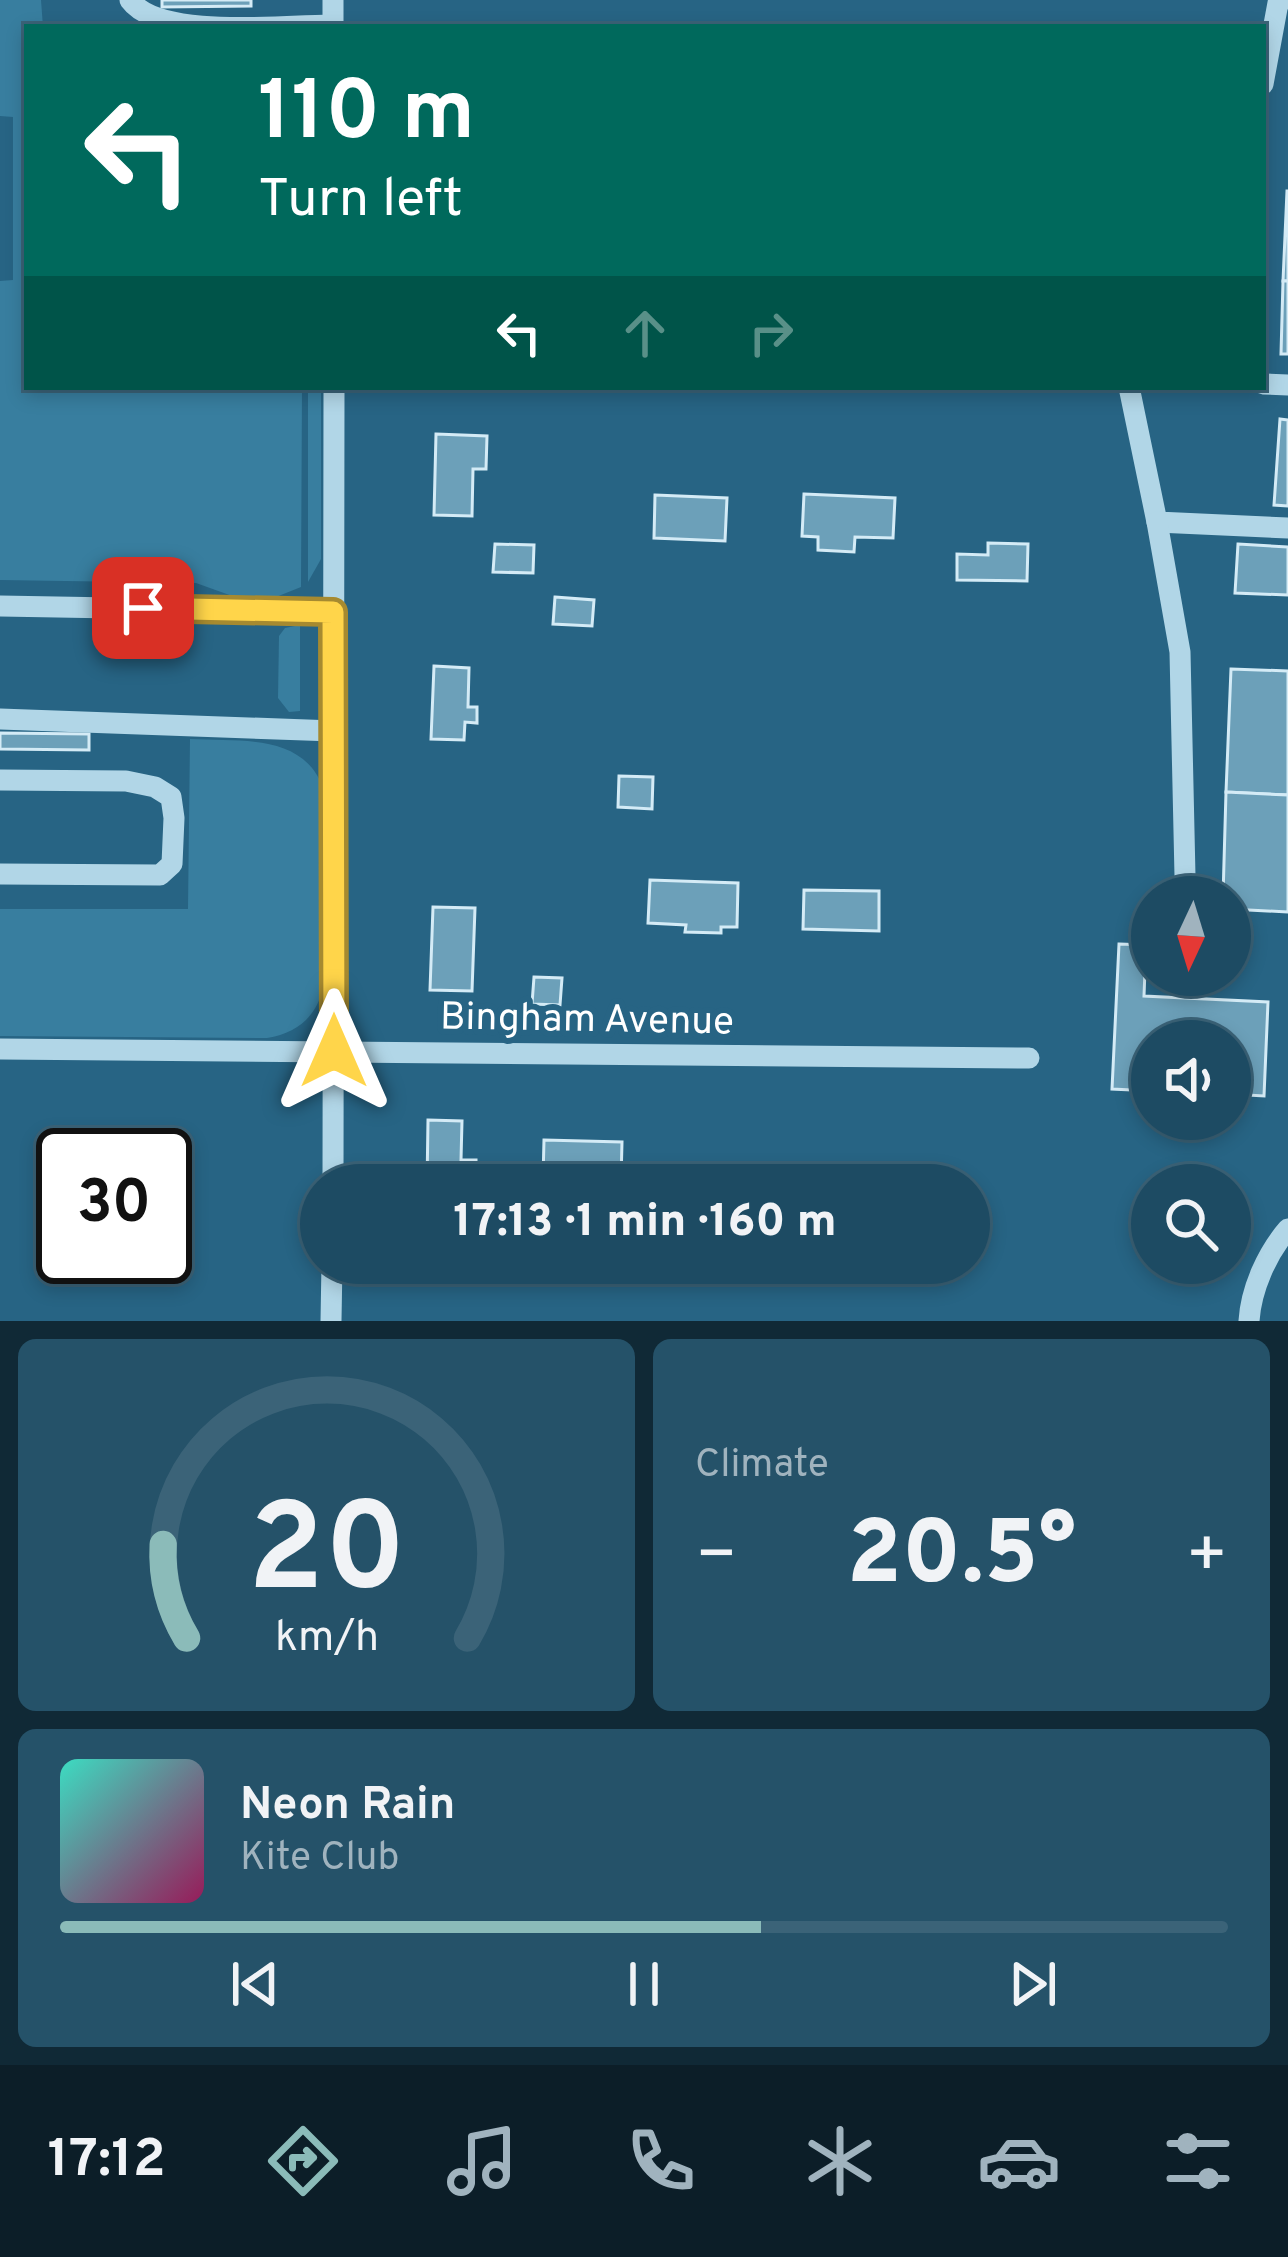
<!DOCTYPE html>
<meta charset="utf-8">
<style>
:root{--surface:#1d4b63;--page:#255269;--text:#f1f3f6;--muted:#a0b3be;--line:#3b6378;--accent:#8bbbb9}
body{margin:0;font-family:Overpass,sans-serif;background:var(--page);color:var(--text);height:100vh;display:flex;flex-direction:column;font-size:45px;white-space:nowrap}
*{box-sizing:border-box;margin:0}
p{font-size:39px;color:var(--muted)}
.icon{flex:none;width:66px;height:66px;fill:none;stroke:currentColor;stroke-width:2;stroke-linecap:round;stroke-linejoin:round}
.map{position:relative;height:1321px;overflow:hidden}
.drawer{display:flex;flex-direction:column;gap:18px;padding:18px;background:#102936;flex:1}
.drawer>*{flex:none}
.hud{position:absolute;left:24px;top:24px;width:1242px;height:366px;border-radius:0px;box-shadow:0 6px 18px #0003,0 0 0 3px var(--line);background:#00695c;color:#fff;overflow:hidden}
.needle{width:78px;rotate:184deg}
.buttons{position:absolute;left:1131px;top:876px;display:grid;gap:24px}
.buttons a{display:grid;place-items:center;width:120px;height:120px;border-radius:50%;background:var(--surface);box-shadow:0 6px 18px #0003,0 0 0 3px var(--line);font-size:60px}
.speed{position:absolute;left:36px;top:1128px;display:flex;gap:24px;font-size:60px;font-weight:700;text-align:center}
.speed>*{display:grid;place-content:center;width:156px;height:156px;border-radius:50%;background:var(--surface);box-shadow:0 6px 18px #0003,0 0 0 3px var(--line);line-height:1}
.speed .limit{border:6px solid #111;border-radius:18px;background:#fff;color:#111}
.pin{position:absolute;display:grid;place-items:center;width:102px;height:102px;color:#fff;margin:-51px;border-radius:24px;box-shadow:0 6px 18px #0006}
.me{position:absolute;width:132px;margin:-66px;rotate:0deg;stroke-linejoin:round;filter:drop-shadow(0 0 9px #0008)}
.turn{display:flex;align-items:center;gap:42px;height:252px;padding:0 36px;font-size:54px}
.turn .icon{width:156px;height:156px;stroke-width:2.5}
.turn b{display:block;font-size:84px;line-height:102px}
.lanes{display:flex;align-items:center;height:114px;padding:0 36px;background:#0003;justify-content:center;gap:60px;direction:ltr}
.lanes .off{opacity:.35}
.big{font-size:90px;font-weight:800;line-height:1.1}
.drawer .card{flex:1;display:flex;flex-direction:column;justify-content:center;gap:18px;min-width:0;padding:0 42px;border-radius:18px;background:var(--page)}
.drawer .dial{align-items:center;gap:0}
.dial svg{height:312px;overflow:visible;fill:none;stroke:var(--line);stroke-width:7;stroke-linecap:round;text-anchor:middle}
.dial text{fill:var(--text);stroke:none}
.song{display:flex;align-items:center;gap:36px}
.cover{width:144px;height:144px;border-radius:18px;background:linear-gradient(135deg,hsl(170 70% 55%),hsl(330 70% 35%))}
.played{height:12px;border-radius:6px;background:linear-gradient(90deg,var(--accent) 60%,var(--line) 60%)}
.keys{display:flex;justify-content:space-around;direction:ltr}
.heat{display:flex;justify-content:space-between;align-items:center;font-size:66px;direction:ltr}
.drawer .tiles{flex:1;display:grid;gap:18px;grid-template-columns:1fr 1fr}
.card:last-child{grid-column:span 2}
.trip{position:absolute;left:300px;top:1164px;width:690px;height:120px;border-radius:60px;background:var(--surface);box-shadow:0 6px 18px #0003,0 0 0 3px var(--line);font-weight:800;line-height:120px;text-align:center}
.tab-bar{display:flex;height:192px;justify-content:space-around;align-items:center;background:#0c1e28;color:var(--muted)}
.tab-bar .icon{width:84px;height:84px}
.tab-bar .active{color:var(--accent)}
.tab-bar b{font-size:54px;color:var(--text)}
.map>svg:first-child{display:block}
</style>
<div class="map">
<svg width="1288" height="1321" viewBox="0 0 1288 1321">
<rect width="100%" height="100%" fill="#276484"/>
<!-- green -->
<g fill="#387e9f">
<polygon points="0,0 41,0 43,27 27,27 27,387 302,387 301,587 266,601 235,597 196,583 0,580 0,281 13,280 13,117 0,116"/>
<polygon points="308,387 321,387 321,559 308,582"/>
<polygon points="300,625 300,711 289,712 278,698 279,636 285,628"/>
<path d="M190,739C242,742 306,732 325,793L323,989C315,1018 297,1033 267,1038L0,1036V909H188Z"/>
</g>
<!-- building -->
<g fill="#6ca0b9" stroke="#d4ebf6" stroke-width="3">
<polygon points="162,0 251,0 251,6 162,7"/>
<polygon points="1287,191 1288,191 1288,281 1283,281"/>
<polygon points="1283,281 1288,281 1288,354 1281,354"/>
<polygon points="1280,419 1288,420 1288,506 1274,505"/>
<polygon points="436,434 487,436 486,469 473,469 472,516 434,515"/>
<polygon points="804,494 895,498 893,538 855,537 854,552 818,550 818,537 802,536"/>
<polygon points="655,495 727,498 725,541 654,538"/>
<polygon points="988,543 1028,544 1027,581 957,580 957,554 988,555"/>
<polygon points="495,544 534,545 533,573 493,572"/>
<polygon points="1238,544 1288,547 1288,595 1235,593"/>
<polygon points="555,597 594,600 592,626 553,624"/>
<polygon points="434,666 469,668 468,707 477,707 477,723 465,722 464,740 431,739"/>
<polygon points="1231,669 1288,671 1288,795 1226,792"/>
<polygon points="0,733 89,734 89,750 0,749"/>
<polygon points="619,776 653,777 652,809 618,807"/>
<polygon points="1226,792 1288,795 1288,912 1230,909 1230,897 1223,897"/>
<polygon points="650,880 738,883 737,927 721,927 721,933 685,932 686,925 648,923"/>
<polygon points="804,890 879,891 879,931 803,929"/>
<polygon points="433,907 475,908 472,991 430,990"/>
<polygon points="1119,944 1146,945 1144,996 1268,1002 1264,1096 1230,1094 1230,1041 1152,1041 1152,1091 1112,1089"/>
<polygon points="534,977 562,978 560,1005 532,1004"/>
<polygon points="428,1120 462,1121 461,1160 476,1160 476,1185 427,1185"/>
<polygon points="544,1140 622,1142 621,1181 543,1178"/>
<polygon points="808,1165 891,1167 890,1185 807,1185"/>
</g>
<g fill="none" stroke-linecap="round" stroke-linejoin="round">
<!-- minor -->
<g stroke="#b1d6e7" stroke-width="21">
<path d="M130,0C159,40 285,25 333,25"/>
<polyline points="333,27 333,0"/>
<polyline points="1263,84 1278,3 1283,0"/>
<polyline points="1263,384 1288,385"/>
<polyline points="1129,387 1157,522 1288,528"/>
<polyline points="1157,522 1180,652 1185,876"/>
<polyline points="0,606 333,612"/>
<polyline points="0,719 334,731"/>
<polyline points="0,780 126,781 155,787 171,797 174,818 172,864 160,875 0,874"/>
<polyline points="0,1049 1029,1058"/>
<polyline points="333,1185 334,387"/>
<polyline points="331,1321 332,1263"/>
<path d="M1249,1321C1251,1289 1267,1253 1288,1229"/>
</g>
</g>
<g fill="none" stroke-linecap="round" stroke-linejoin="round">
<defs>
<polyline id="route" points="143,608 333,612 334,1051"/>
</defs>
<!-- route casing -->
<use href="#route" stroke="#a68a30" stroke-width="30"/>
<!-- route -->
<use href="#route" stroke="#ffd54a" stroke-width="21"/>
</g>
<g text-anchor="middle" stroke-width="12" stroke-linejoin="round" paint-order="stroke">
<!-- street labels -->
<g font-size="39" fill="#fff" stroke="#276484">
<text transform="translate(587 1017) rotate(1)" y="14">Bingham Avenue</text>
</g>
</g>
</svg>
<div class="buttons">
<a><svg class="needle" viewBox="-14 -14 28 28"><path d="M0-13l5 13h-10z" fill="#e53935"/><path d="M0 13l5-13h-10z" fill="#a0b3be"/></svg></a>
<a><svg class="icon" aria-label="sound" viewBox="0 0 24 24"><path d="M4 9h4l5-4v14l-5-4H4zM17 9q2 3 0 6"/></svg></a>
<a><svg class="icon" aria-label="search" viewBox="0 0 24 24"><circle cx="10" cy="10" r="6"/><path d="M15 15l6 6"/></svg></a>
</div>
<div class="speed"><div class="limit">30</div></div>
<div class="pin" style="left:143px;top:608px;background:#d93025"><svg class="icon" aria-label="arrive" viewBox="0 0 24 24"><path d="M6 21V4h12l-3 4 3 4H6"/></svg></div>
<svg class="me" style="left:334px;top:1051px" viewBox="-20 -20 40 40"><path d="M0-17L14 15 0 8-14 15z" fill="#ffd54a" stroke="#fff" stroke-width="4"/></svg>
<div class="trip">17:13 · 1 min · 160 m</div>
<div class="hud">
<div class="turn"><svg class="icon" aria-label="left" viewBox="0 0 24 24"><path d="M17 20v-9H6M10 6l-5 5 5 5"/></svg><div><b>110 m</b>Turn left</div></div>
<div class="lanes"><svg class="icon" aria-label="left" viewBox="0 0 24 24"><path d="M17 20v-9H6M10 6l-5 5 5 5"/></svg><svg class="icon off" aria-label="ahead" viewBox="0 0 24 24"><path d="M12 20V5M6 11l6-6 6 6"/></svg><svg class="icon off" aria-label="right" viewBox="0 0 24 24"><path d="M7 20v-9h11M14 6l5 5-5 5"/></svg></div>
</div>
</div>
<section class="drawer">
<div class="tiles">
<div class="card dial"><svg viewBox="0 0 100 80">
<path d="M14 69A42 42 0 1 1 86 69"/>
<path d="M14 69A42 42 0 0 1 8 45" stroke="#8bbbb9"/>
<text x="50" y="56" font-size="32" font-weight="700">20</text>
<text x="50" y="72" font-size="11">km/h</text>
</svg></div>
<div class="card"><p>Climate</p>
<div class="heat"><a>−</a><b class="big">20.5°</b><a>+</a></div>
</div>
<div class="card">
<div class="song"><i class="cover"></i><div><b>Neon Rain</b><p>Kite Club</p></div></div>
<div class="played"></div>
<div class="keys"><svg class="icon" aria-label="previous" viewBox="0 0 24 24"><path d="M18 5L8 12l10 7zM5 5v14"/></svg><svg class="icon" aria-label="pause" viewBox="0 0 24 24"><path d="M8 5v14M16 5v14"/></svg><svg class="icon" aria-label="next" viewBox="0 0 24 24"><path d="M6 5l10 7-10 7zM19 5v14"/></svg></div>
</div>
</div>
</section>
<nav class="tab-bar">
<b>17:12</b>
<svg class="icon active" aria-label="directions" viewBox="0 0 24 24"><path d="M12 3l9 9-9 9-9-9zM9 14v-3h6M13 9l2 2-2 2"/></svg>
<svg class="icon" aria-label="music" viewBox="0 0 24 24"><path d="M9 18V5l10-2v13"/><circle cx="6" cy="18" r="3"/><circle cx="16" cy="16" r="3"/></svg>
<svg class="icon" aria-label="phone" viewBox="0 0 24 24"><path d="M5 4h4l2 5-3 2q2 4 5 5l2-3 5 2v4C11 20 4 13 5 4z"/></svg>
<svg class="icon" aria-label="climate" viewBox="0 0 24 24"><path d="M12 3v18M4 7l16 10M4 17L20 7"/></svg>
<svg class="icon" aria-label="car" viewBox="0 0 24 24"><path d="M5 17H2v-5l4-1 3-4h7l3 4 3 1v5h-3M9 17h6M6 11h13"/><circle cx="7" cy="17" r="2"/><circle cx="17" cy="17" r="2"/></svg>
<svg class="icon" aria-label="filters" viewBox="0 0 24 24"><path d="M4 7h16M4 17h16"/><circle cx="9" cy="7" r="2"/><circle cx="15" cy="17" r="2"/></svg>
</nav>
